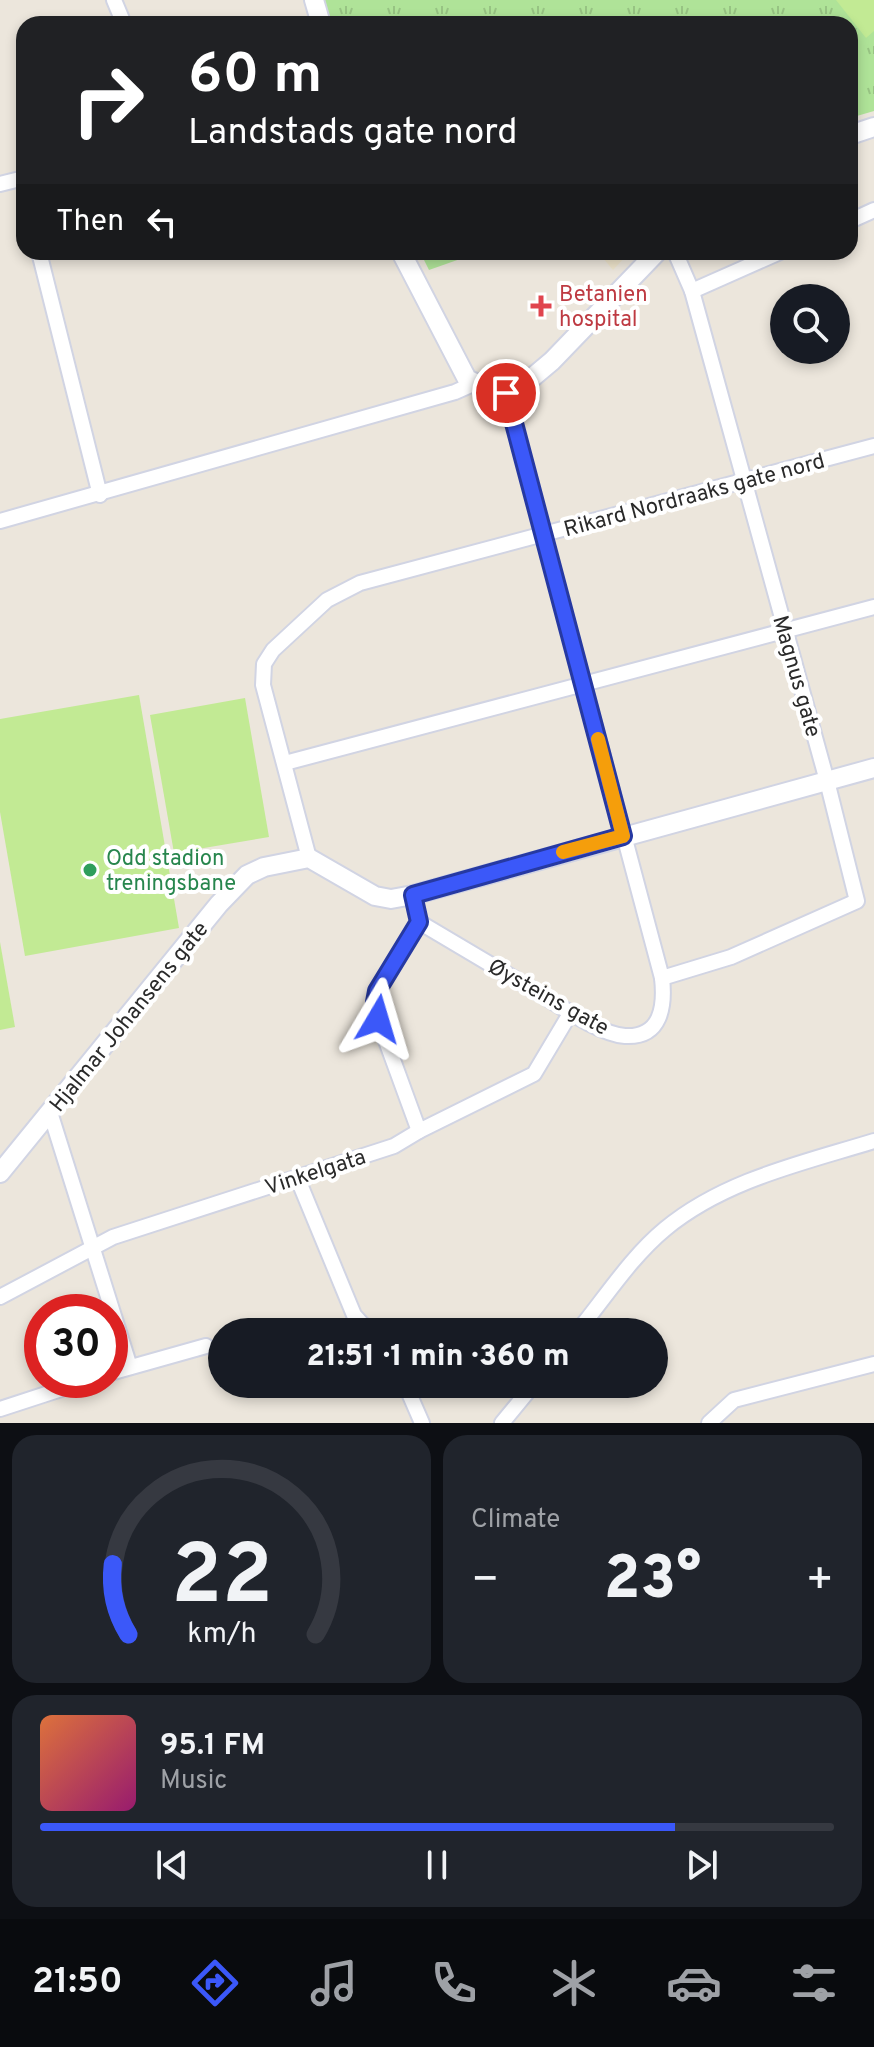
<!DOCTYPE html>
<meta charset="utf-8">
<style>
:root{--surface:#171b24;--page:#20242c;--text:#f1f3f6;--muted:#9ea1a6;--line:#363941;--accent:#3b58f9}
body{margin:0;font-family:Overpass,sans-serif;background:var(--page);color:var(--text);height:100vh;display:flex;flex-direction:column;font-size:30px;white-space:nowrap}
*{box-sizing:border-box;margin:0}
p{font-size:26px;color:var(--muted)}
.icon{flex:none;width:44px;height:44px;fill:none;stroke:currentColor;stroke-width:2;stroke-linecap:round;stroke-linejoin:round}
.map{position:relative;height:1423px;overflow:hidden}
.drawer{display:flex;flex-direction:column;gap:12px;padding:12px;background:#0d0f14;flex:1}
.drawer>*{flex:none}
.banner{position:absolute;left:16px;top:16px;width:842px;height:244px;border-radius:24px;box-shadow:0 4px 12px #0003;background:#202124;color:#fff;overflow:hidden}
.tools{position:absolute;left:770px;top:284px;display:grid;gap:16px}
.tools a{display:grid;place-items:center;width:80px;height:80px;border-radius:50%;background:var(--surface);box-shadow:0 4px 12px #0003;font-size:40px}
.speed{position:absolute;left:24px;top:1294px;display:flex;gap:16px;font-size:40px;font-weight:700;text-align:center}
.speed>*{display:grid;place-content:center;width:104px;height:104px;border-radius:50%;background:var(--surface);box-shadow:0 4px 12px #0003;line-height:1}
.speed .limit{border:12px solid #d22;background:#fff;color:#111}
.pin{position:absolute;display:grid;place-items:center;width:68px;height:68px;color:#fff;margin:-34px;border:4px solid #fff;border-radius:50%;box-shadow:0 2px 8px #0007}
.me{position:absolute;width:88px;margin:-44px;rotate:7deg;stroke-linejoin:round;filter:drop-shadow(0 0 6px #0008)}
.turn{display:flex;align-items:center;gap:28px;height:168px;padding:0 40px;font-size:36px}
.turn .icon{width:104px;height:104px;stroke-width:2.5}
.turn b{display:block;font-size:56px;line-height:68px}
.then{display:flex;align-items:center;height:76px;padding:0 40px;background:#0003;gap:16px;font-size:30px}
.big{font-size:60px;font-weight:800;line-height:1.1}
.drawer .widget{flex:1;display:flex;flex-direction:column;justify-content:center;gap:12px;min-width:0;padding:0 28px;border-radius:24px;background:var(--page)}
.drawer .dial{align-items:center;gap:0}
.dial svg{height:208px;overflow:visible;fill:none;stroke:var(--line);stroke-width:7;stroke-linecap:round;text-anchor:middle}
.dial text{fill:var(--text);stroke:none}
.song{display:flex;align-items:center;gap:24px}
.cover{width:96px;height:96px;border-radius:12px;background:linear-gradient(135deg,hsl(20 70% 55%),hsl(320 70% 35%))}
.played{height:8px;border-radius:4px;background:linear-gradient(90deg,var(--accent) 80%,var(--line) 80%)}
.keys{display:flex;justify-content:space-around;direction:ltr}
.heat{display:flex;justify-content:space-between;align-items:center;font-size:44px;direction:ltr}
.drawer .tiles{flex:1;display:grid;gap:12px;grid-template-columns:1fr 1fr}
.widget:last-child{grid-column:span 2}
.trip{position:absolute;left:208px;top:1318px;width:460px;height:80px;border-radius:40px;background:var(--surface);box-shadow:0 4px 12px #0003;font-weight:800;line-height:80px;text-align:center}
.tab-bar{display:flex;height:128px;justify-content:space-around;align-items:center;background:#090b0e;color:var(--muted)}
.tab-bar .icon{width:56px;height:56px}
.tab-bar .active{color:var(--accent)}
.tab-bar b{font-size:36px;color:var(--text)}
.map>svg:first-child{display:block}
</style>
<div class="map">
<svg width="874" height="1423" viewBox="0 0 874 1423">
<defs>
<pattern id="park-tufts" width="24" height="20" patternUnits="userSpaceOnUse" patternTransform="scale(2)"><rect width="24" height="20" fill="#afe398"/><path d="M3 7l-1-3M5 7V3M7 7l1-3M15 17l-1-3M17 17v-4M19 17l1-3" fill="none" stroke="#97c383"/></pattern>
</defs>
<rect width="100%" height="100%" fill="#ece6dc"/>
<!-- education -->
<polygon fill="#eee4cb" points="598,252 630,252 613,270"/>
<!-- park -->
<g fill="url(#park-tufts)">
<polygon points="319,0 874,0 874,111 850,118 850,24 328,24"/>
<polygon points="420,252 480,252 429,270"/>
</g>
<!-- pitch -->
<g fill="#c2ea94">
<polygon points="836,0 874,0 874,31 866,38"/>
<polygon points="139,695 179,928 25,956 0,812 0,719"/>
<polygon points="245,698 269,837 174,853 150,715"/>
<polygon points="0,942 15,1027 0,1030"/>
</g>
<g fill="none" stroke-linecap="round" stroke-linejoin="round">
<defs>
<g id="minor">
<polyline points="114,0 124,24"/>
<polyline points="0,184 24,178"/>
<polyline points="850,221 874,210"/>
<polyline points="39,252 100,495"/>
<polyline points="692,291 780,252"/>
<polyline points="0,521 455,392 473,384"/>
<polyline points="285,763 874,607"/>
<polyline points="309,858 263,685 264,664 273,650 327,600 360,583 874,446"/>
<path d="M413,895L419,922C460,946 501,971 542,995C563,1008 600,1034 625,1036C662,1038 665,1005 662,978L506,393"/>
<polyline points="662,978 731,957 857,901 827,781 692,291 675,252"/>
<polyline points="50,1112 130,1367"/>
<polyline points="419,1131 534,1074 571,1012"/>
<polyline points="297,1177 354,1315 363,1325 378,1332"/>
<polyline points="0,1297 113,1237 394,1146 419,1131 378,1019 375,1002 377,991 419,922"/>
<path d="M577,1332C605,1298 631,1257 665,1229C724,1180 803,1163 874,1141"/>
<polyline points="110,1373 206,1346"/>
<polyline points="405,1384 422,1423"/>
<polyline points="0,1409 89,1380"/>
<polyline points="502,1423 534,1384"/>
<polyline points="709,1423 734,1400 874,1364"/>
</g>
<g id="tertiary">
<polyline points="314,0 321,24"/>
<polyline points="850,135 874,127"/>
<polyline points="401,252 467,379 494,392 506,393 521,387 552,361 657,252"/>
<polyline points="0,1173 219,904 247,875 264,867 309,858 375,896 391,899 413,895 874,768"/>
</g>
</defs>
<!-- minor casing -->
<use href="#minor" stroke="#d1d4e3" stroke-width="18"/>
<!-- tertiary casing -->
<use href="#tertiary" stroke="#d1d4e3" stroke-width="22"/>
<!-- minor -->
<use href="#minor" stroke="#fff" stroke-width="14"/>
<!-- tertiary -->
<use href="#tertiary" stroke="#fff" stroke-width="18"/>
</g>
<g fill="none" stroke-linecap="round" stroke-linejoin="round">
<defs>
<polyline id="route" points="378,1019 375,1002 377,991 419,922 413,895 623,836 506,393"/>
</defs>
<!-- route casing -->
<use href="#route" stroke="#2639a2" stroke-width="20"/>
<!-- route -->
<use href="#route" stroke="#3b58f9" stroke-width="14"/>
<!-- slow -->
<polyline stroke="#f59e0b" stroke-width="14" points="563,852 623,836 598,739"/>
</g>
<!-- markers -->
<path fill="#e0444e" stroke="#fff" stroke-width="3" d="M537 294h8v8h8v8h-8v8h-8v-8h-8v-8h8z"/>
<circle fill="#2e9e5b" stroke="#fff" stroke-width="3" cx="90" cy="870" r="8"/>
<g text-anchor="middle" stroke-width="8" stroke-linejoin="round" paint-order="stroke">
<!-- health labels -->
<g font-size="22" fill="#be3a42" stroke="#fff" text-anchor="start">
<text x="559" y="301">Betanien<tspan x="559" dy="25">hospital</tspan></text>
</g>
<!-- street labels -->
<g font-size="22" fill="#2a2a2a" stroke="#fff">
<text transform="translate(694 494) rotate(-15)" y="8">Rikard Nordraaks gate nord</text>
<text transform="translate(798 676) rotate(74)" y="8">Magnus gate</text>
<text transform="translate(549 996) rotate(29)" y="8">Øysteins gate</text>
<text transform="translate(128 1016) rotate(-51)" y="8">Hjalmar Johansens gate</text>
<text transform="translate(315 1171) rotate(-18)" y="8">Vinkelgata</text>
</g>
<!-- leisure labels -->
<g font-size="22" fill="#27864d" stroke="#fff" text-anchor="start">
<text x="106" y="865">Odd stadion<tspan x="106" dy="25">treningsbane</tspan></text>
</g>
</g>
</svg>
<div class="tools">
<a><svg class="icon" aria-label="search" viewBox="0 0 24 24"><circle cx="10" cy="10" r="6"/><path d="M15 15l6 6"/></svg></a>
</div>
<div class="speed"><div class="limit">30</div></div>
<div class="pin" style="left:506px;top:393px;background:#d93025"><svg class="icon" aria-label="arrive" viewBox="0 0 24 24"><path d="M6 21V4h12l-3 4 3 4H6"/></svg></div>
<svg class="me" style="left:378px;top:1019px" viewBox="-20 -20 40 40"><path d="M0-17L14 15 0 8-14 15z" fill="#3b58f9" stroke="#fff" stroke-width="4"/></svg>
<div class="trip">21:51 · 1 min · 360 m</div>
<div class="banner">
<div class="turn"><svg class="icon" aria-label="right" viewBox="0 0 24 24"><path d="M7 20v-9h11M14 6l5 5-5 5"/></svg><div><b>60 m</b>Landstads gate nord</div></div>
<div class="then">Then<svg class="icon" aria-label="left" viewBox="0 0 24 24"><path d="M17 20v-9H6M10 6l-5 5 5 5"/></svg></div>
</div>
</div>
<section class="drawer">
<div class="tiles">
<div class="widget dial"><svg viewBox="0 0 100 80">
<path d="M14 69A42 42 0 1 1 86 69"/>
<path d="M14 69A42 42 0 0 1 8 42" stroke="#3b58f9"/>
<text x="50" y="56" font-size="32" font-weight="700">22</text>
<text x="50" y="72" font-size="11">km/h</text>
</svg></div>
<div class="widget"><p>Climate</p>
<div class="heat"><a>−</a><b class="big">23°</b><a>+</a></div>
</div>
<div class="widget">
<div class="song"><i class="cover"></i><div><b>95.1 FM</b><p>Music</p></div></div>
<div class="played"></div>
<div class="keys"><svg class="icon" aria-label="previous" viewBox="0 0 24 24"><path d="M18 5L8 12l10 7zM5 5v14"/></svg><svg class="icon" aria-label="pause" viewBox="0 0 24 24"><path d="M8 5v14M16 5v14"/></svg><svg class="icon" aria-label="next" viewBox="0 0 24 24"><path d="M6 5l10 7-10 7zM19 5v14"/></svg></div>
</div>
</div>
</section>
<nav class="tab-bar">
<b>21:50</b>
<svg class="icon active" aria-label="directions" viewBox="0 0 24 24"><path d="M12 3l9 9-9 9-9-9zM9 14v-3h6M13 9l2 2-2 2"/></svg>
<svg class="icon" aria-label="music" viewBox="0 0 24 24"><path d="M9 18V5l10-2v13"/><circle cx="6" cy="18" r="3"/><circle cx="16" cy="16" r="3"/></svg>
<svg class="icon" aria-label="phone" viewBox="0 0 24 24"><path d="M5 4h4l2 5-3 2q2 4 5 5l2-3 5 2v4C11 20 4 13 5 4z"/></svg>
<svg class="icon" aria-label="climate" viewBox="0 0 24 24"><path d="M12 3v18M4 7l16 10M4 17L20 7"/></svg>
<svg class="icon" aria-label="car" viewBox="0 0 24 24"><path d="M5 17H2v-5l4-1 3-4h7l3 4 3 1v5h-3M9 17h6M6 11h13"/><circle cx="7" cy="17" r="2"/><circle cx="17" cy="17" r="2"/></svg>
<svg class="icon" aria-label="filters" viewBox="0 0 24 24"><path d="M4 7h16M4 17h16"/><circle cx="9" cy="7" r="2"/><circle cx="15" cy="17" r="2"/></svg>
</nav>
